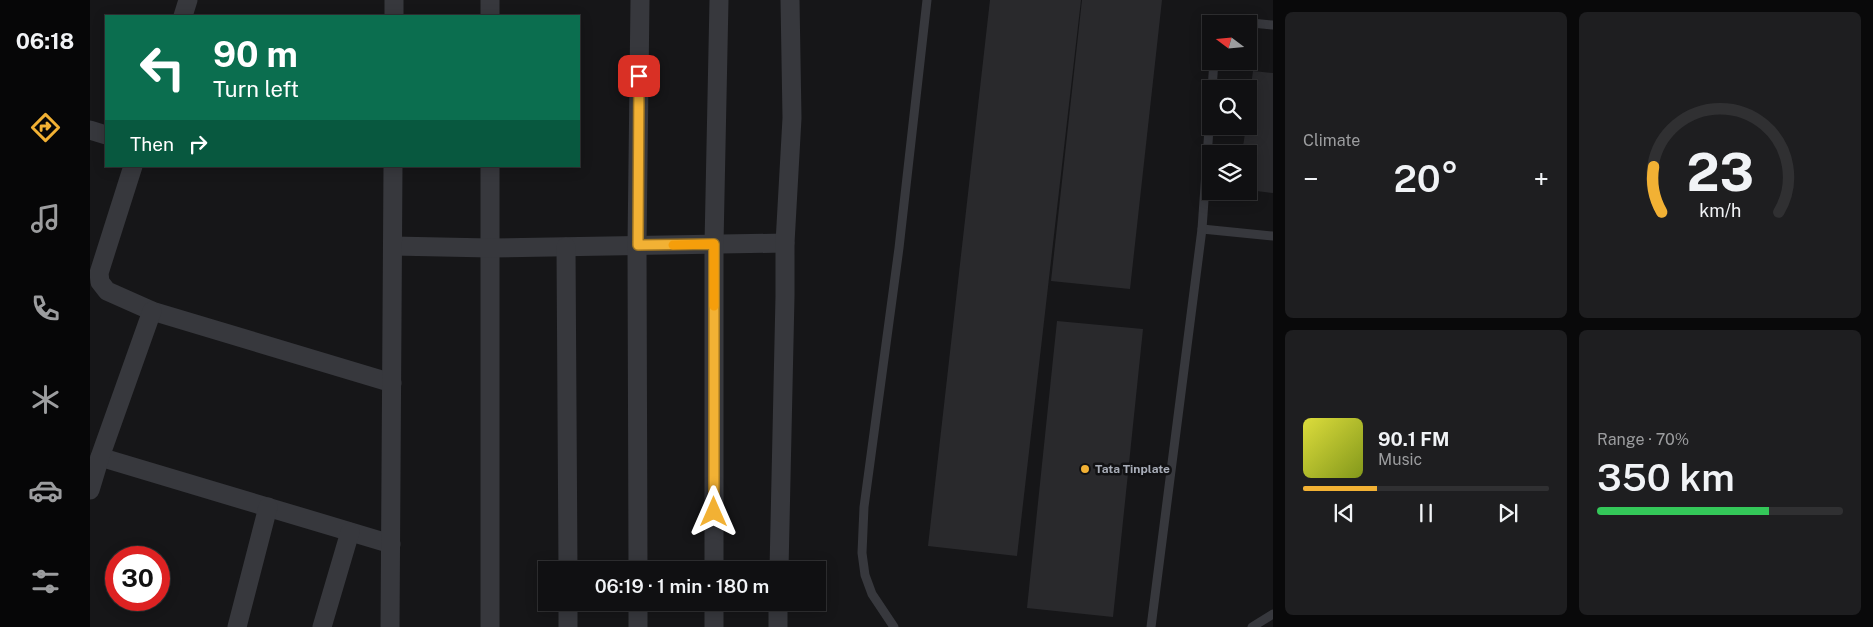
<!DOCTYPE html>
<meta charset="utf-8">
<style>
:root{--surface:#101012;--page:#1e1e20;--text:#f1f3f6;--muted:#9c9d9f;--line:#303032;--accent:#f2b134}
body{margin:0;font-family:"Public Sans",sans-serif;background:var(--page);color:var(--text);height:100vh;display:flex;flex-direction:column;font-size:19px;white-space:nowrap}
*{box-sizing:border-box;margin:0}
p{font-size:16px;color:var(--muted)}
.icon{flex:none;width:28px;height:28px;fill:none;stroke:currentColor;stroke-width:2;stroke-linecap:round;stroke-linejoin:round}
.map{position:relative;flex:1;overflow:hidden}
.drawer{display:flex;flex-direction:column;gap:12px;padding:12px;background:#09090a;width:600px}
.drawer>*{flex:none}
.hud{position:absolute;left:15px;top:15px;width:475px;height:152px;border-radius:0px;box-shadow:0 2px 12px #0003,0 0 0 1px var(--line);background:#0b6e4f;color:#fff;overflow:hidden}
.needle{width:32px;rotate:286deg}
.buttons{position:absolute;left:1112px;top:15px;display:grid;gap:10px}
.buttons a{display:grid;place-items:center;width:55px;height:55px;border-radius:0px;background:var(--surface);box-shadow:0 2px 12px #0003,0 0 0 1px var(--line);font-size:25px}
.speed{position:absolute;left:15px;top:546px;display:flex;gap:10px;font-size:25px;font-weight:700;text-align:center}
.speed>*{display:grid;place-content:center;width:65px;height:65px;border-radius:50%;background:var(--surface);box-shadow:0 2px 12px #0003,0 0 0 1px var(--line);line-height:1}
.speed .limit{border:8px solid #d22;background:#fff;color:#111}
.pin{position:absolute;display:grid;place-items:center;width:42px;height:42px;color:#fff;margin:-21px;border-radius:10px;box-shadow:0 2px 8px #0006}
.me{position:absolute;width:55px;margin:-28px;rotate:0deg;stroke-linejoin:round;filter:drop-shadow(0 0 4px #0008)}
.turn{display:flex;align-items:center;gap:18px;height:105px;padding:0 25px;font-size:22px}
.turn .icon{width:65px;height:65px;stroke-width:2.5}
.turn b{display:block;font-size:35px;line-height:42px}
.then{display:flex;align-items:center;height:48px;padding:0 25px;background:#0003;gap:10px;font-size:19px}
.big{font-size:38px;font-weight:600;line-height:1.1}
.drawer .tile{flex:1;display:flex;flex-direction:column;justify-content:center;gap:8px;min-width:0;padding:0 18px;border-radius:8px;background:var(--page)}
.drawer .dial{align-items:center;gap:0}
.dial svg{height:130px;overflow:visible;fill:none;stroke:var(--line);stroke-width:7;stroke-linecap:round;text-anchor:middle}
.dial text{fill:var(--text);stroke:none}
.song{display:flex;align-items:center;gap:15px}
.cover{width:60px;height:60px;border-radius:8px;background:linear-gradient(135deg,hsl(60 70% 55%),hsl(70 70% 35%))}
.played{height:5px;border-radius:2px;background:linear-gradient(90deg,var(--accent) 30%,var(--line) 30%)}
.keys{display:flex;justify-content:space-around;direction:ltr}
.heat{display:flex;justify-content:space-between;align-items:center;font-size:28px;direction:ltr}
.charge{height:8px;border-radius:4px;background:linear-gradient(90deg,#34c759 70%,var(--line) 0)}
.drawer .tiles{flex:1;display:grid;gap:12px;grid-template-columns:repeat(2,1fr)}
.trip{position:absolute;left:448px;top:561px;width:288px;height:50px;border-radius:0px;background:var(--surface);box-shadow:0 2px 12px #0003,0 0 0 1px var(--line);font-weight:600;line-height:50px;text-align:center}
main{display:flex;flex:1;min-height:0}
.tab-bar{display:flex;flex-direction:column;width:90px;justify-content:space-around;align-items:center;background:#060607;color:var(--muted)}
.tab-bar .icon{width:35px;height:35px}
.tab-bar .on{color:var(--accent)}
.tab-bar b{font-size:22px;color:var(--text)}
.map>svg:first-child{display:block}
</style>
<main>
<nav class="tab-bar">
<b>06:18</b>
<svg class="icon on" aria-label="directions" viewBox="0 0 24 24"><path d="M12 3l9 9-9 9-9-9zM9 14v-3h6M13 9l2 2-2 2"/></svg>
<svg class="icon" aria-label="music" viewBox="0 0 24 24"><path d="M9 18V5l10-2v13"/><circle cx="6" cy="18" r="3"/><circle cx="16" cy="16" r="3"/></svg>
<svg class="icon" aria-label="phone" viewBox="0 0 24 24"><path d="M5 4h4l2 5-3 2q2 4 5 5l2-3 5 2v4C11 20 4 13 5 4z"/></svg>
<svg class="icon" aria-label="climate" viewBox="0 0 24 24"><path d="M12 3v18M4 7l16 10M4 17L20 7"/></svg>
<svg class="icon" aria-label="car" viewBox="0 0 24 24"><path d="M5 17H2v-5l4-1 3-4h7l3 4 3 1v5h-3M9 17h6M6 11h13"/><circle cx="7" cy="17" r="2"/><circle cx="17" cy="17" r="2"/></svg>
<svg class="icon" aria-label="filters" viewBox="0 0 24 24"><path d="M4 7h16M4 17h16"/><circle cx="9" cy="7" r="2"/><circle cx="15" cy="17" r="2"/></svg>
</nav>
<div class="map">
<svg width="1183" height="627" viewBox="0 0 1183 627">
<rect width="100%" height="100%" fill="#161618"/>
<!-- building -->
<g fill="#29292c">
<polygon points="900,0 991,0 927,556 838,546"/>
<polygon points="992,0 1072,0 1040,289 961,281"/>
<polygon points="1163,71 1183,73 1183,193 1159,190 1159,154 1152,154 1156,126 1159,126 1159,101"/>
<polygon points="967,321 1053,329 1023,617 937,608"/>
</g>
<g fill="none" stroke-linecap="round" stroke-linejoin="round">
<!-- lane -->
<g stroke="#37383d" stroke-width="9">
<polyline points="1137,24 1141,21 1183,25"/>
<polyline points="1122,89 1124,61"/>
<polyline points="1112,229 1183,236"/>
<polyline points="804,627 782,594 775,575 772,553 774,507 809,248 837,0"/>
<polyline points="1061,627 1112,229 1121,100"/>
<polyline points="1162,627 1183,614"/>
</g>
<!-- street -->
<g stroke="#37383d" stroke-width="19">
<polyline points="400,0 400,16"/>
<polyline points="93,16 98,0"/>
<polyline points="304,16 304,0"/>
<polyline points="0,130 16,135"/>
<polyline points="43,166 9,273 10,282 17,291 62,311 302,383"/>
<polyline points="400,166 400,627"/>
<polyline points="303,246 400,248 695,243"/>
<polyline points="476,247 478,570"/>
<polyline points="10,457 301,544"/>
<polyline points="0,490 10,457 62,311"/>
<polyline points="548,570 547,245 550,0"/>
<polyline points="624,570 624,244 629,0"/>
<polyline points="689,570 695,296 695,243 702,118 700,0"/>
<polyline points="478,602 478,627"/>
<polyline points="548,602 548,627"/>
<polyline points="624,602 624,627"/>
<polyline points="147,627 178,507"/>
<polyline points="232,627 260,532"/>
<polyline points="300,627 303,166"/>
<polyline points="688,627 688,602"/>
</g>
</g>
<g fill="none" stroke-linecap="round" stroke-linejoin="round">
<defs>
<polyline id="route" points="549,76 548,245 624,244 624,512"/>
</defs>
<!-- route casing -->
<use href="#route" stroke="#9d7322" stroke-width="12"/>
<!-- route -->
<use href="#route" stroke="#f2b134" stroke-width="9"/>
<!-- slow -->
<polyline stroke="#f59e0b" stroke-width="9" points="583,245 624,244 624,306"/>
</g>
<!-- markers -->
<circle fill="#f2b134" stroke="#111113" stroke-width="2" cx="995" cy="469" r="5"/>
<g text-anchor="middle" stroke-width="5" stroke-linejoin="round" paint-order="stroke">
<!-- poi labels -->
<g font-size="12" font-weight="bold" fill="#a8adb8" stroke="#111113" text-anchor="start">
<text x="1005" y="473">Tata Tinplate</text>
</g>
</g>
</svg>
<div class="buttons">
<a><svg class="needle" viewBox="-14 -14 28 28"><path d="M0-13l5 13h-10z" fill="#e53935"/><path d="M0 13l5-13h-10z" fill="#9c9d9f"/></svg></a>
<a><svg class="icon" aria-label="search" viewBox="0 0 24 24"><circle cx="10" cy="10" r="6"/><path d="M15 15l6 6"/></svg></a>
<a><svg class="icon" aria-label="layers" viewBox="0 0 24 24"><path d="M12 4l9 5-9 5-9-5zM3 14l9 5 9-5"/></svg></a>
</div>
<div class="speed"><div class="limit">30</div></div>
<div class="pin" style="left:549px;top:76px;background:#d93025"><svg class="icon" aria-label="arrive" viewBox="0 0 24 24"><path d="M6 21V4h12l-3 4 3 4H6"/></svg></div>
<svg class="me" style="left:624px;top:512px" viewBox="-20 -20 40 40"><path d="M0-17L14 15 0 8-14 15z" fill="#f2b134" stroke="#fff" stroke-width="4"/></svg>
<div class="trip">06:19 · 1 min · 180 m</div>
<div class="hud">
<div class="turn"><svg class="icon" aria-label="left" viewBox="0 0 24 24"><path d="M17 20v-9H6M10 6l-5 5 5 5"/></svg><div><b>90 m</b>Turn left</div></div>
<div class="then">Then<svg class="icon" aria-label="right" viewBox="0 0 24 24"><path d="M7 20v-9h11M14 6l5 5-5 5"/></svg></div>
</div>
</div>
<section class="drawer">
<div class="tiles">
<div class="tile"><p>Climate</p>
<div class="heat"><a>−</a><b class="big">20°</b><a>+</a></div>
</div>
<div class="tile dial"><svg viewBox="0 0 100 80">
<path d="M14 69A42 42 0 1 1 86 69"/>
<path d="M14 69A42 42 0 0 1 9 41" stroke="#f2b134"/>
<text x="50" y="56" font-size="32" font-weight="700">23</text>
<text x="50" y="72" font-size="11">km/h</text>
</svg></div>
<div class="tile">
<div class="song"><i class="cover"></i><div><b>90.1 FM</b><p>Music</p></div></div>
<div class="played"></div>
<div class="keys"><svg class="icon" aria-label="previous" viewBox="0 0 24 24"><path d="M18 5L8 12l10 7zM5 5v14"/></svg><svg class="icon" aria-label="pause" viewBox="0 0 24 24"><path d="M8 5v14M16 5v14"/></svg><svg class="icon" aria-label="next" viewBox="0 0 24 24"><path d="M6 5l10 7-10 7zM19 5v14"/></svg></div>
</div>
<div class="tile"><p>Range · 70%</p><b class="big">350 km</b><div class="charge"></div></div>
</div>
</section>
</main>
